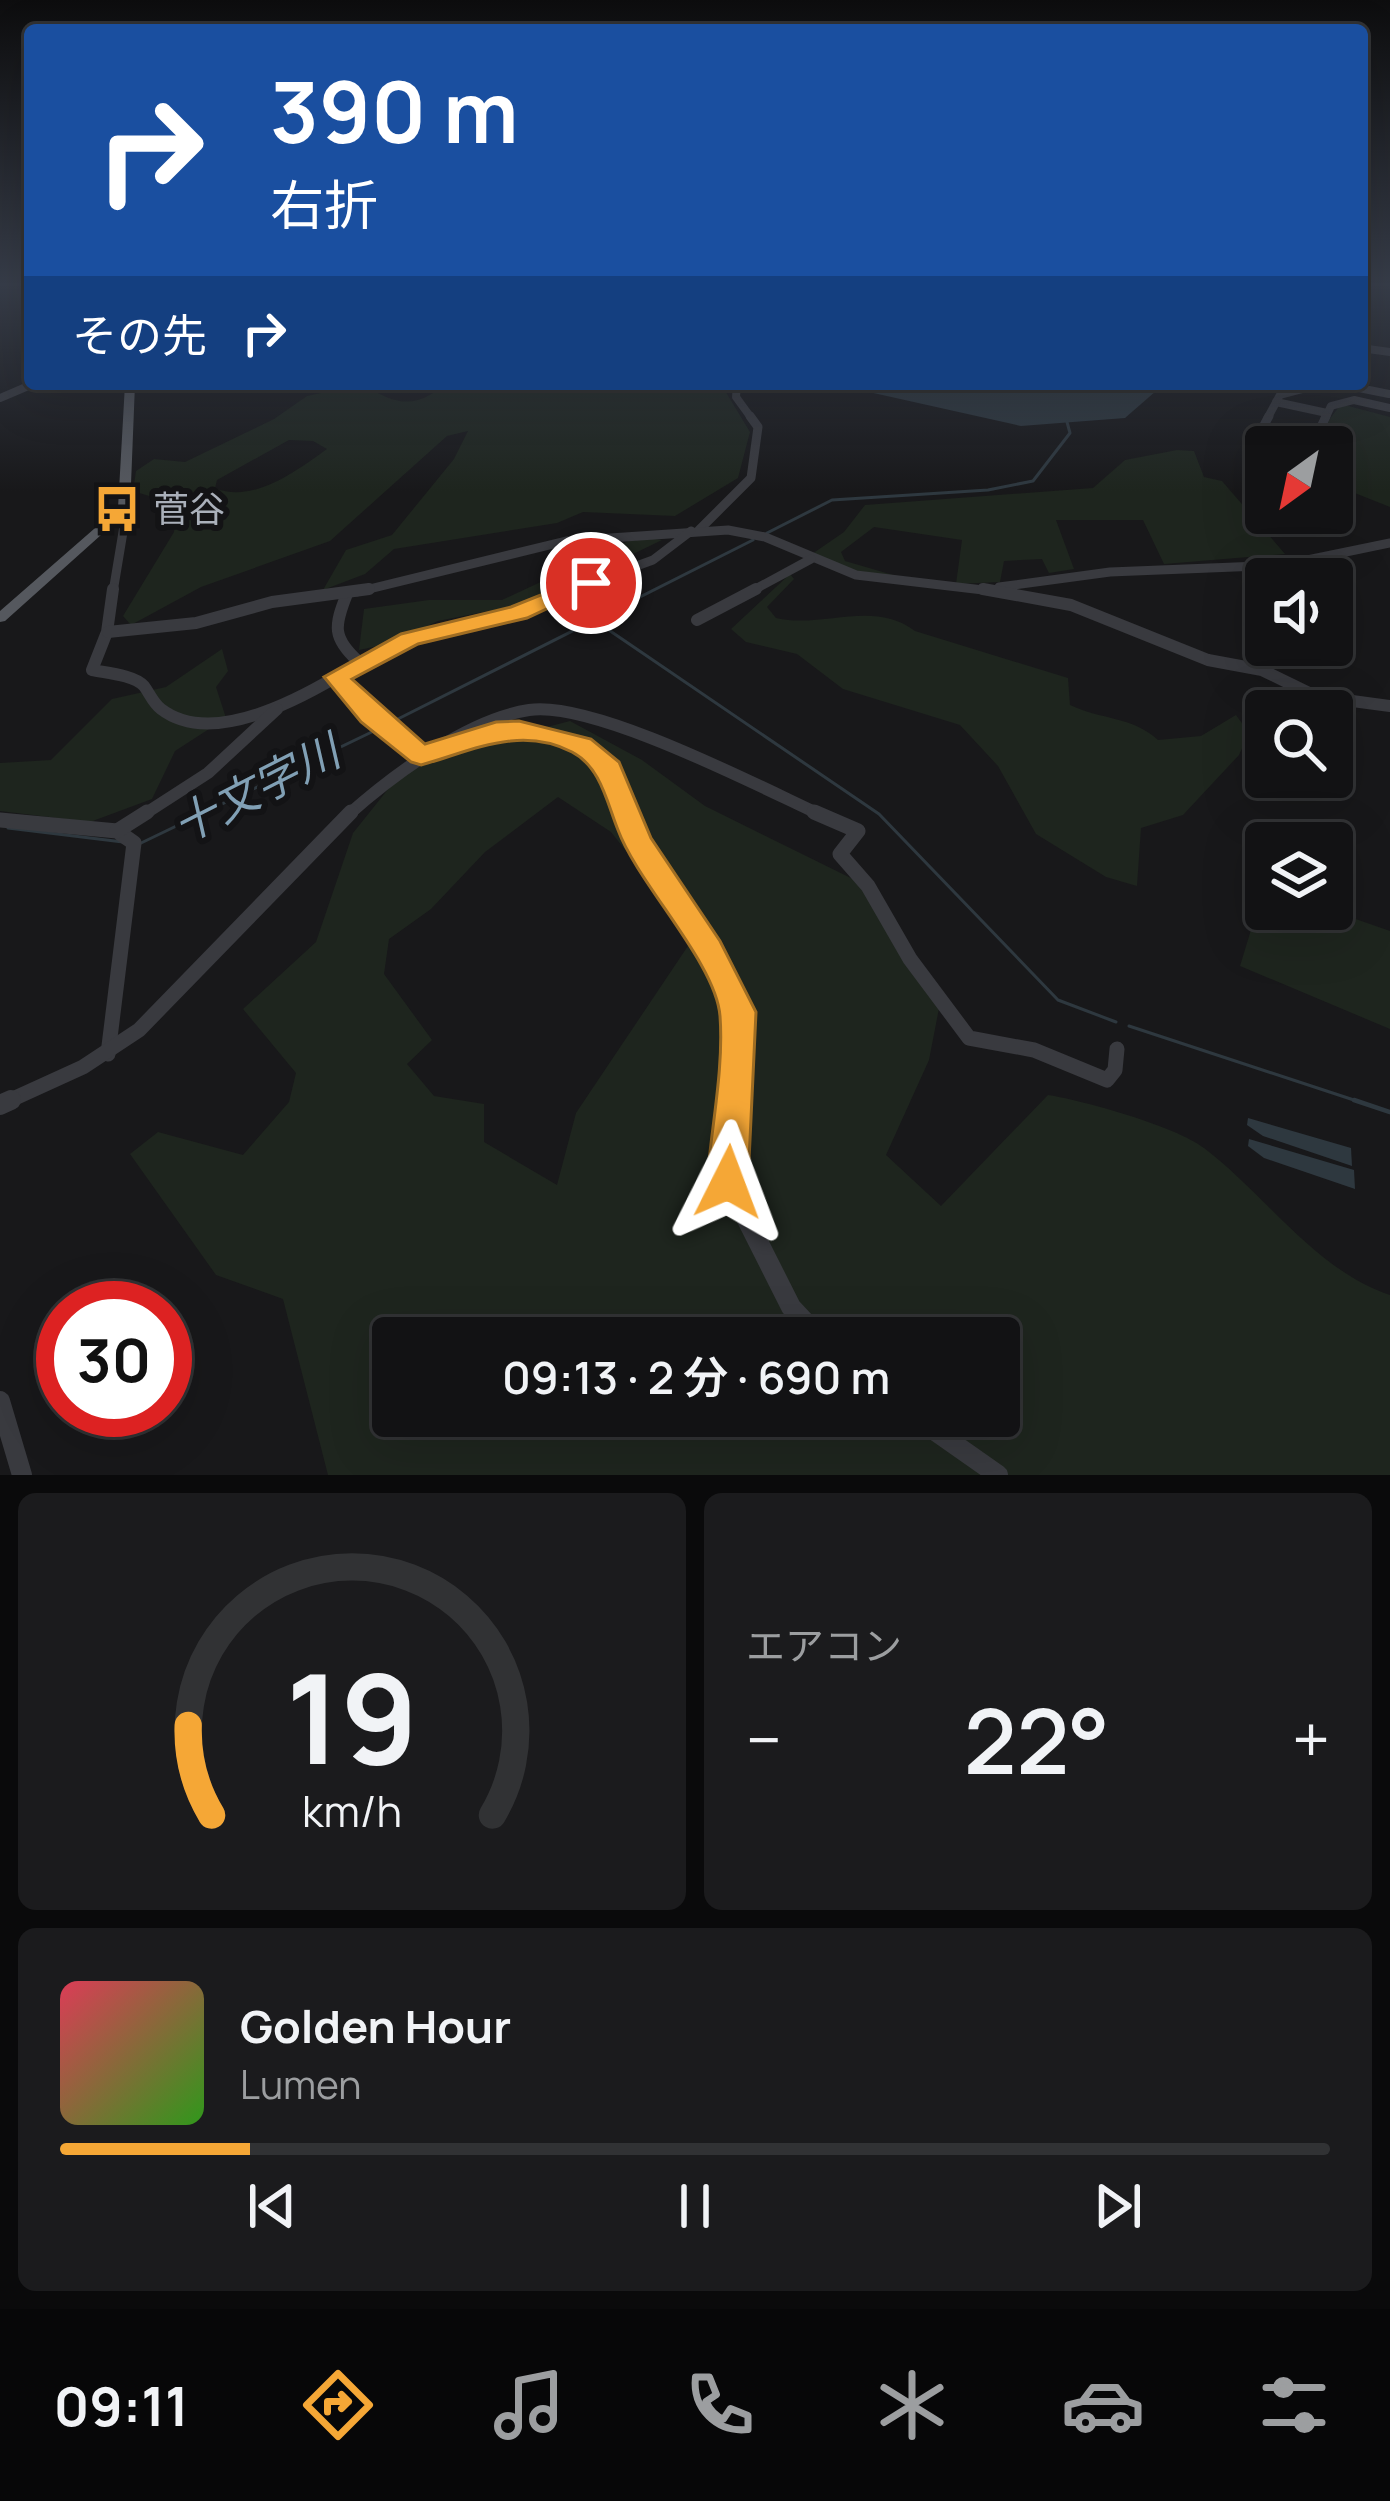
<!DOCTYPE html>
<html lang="ja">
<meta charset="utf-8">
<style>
:root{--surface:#121214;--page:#1b1b1d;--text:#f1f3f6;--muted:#9c9ea0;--line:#313234;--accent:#f5a736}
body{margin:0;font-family:Manrope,"Noto Sans JP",sans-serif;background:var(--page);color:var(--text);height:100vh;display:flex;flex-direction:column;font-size:45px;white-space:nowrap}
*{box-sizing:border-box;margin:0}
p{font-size:39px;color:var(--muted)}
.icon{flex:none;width:66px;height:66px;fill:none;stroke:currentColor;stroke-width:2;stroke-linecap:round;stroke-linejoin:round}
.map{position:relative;height:1475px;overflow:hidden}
.side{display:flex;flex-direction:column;gap:18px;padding:18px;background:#0a0a0b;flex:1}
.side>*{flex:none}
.hud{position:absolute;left:24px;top:24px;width:1344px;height:366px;border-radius:12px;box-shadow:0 12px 48px #0002,0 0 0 3px var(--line);background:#1a4fa0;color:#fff;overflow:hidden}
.needle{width:78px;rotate:213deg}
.controls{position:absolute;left:1245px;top:426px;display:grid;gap:24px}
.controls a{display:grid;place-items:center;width:108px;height:108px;border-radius:12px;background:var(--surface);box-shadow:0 12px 48px #0002,0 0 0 3px var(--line);font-size:60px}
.speed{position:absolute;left:36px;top:1281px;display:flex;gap:24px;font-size:60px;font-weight:700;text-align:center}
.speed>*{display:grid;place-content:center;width:156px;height:156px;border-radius:50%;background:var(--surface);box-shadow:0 12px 48px #0002,0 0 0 3px var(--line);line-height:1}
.speed .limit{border:18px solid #d22;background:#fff;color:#111}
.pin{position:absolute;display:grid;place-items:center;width:102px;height:102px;color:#fff;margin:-51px;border:6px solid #fff;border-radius:50%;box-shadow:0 3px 12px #0007}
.me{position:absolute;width:132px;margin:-66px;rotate:3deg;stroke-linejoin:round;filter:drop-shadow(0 0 9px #0008)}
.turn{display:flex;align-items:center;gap:42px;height:252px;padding:0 48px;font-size:54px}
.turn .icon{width:156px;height:156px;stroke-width:2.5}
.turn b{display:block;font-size:84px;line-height:102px}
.then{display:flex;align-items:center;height:114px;padding:0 48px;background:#0003;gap:24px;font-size:45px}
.big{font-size:90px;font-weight:600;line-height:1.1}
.side .tile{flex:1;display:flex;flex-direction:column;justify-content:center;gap:18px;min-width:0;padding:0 42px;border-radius:18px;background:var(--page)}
.side .dial{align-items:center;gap:0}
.dial svg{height:312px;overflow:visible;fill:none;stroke:var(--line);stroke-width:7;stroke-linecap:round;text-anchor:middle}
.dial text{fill:var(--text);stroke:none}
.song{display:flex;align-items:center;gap:36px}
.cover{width:144px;height:144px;border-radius:18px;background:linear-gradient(135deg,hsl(350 70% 55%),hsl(110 70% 35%))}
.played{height:12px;border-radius:6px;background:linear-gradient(90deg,var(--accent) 15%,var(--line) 15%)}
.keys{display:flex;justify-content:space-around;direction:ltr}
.heat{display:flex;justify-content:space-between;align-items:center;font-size:66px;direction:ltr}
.side .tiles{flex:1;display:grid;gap:18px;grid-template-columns:1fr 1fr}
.tile:last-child{grid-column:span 2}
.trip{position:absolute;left:372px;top:1317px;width:648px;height:120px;border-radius:12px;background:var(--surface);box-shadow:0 12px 48px #0002,0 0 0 3px var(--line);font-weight:600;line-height:120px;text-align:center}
.dock{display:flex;height:192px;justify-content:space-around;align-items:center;background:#070708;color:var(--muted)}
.dock .icon{width:84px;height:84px}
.dock .on{color:var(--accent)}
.dock b{font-size:54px;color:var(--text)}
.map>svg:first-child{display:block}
</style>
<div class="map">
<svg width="1390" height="1475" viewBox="0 0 1390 1475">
<rect width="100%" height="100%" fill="#18181a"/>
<!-- green -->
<g fill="#1e251e" fill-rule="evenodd">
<path d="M363,384H388L374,391C403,407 420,405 445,384H721L750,432L738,478L675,516L583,512L557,523L394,549L365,574L323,590L346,550L392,535L454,459L468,431L447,436L330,541L201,587L131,625L123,616L174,532L178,505L133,491L136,471L154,459L185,462L274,419L307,396ZM289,440L313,441L327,449C296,471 253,504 215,488L217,480Z"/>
<polygon points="1341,404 1390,417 1390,507 1332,484 1332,447 1309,447"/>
<polygon points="1177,450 1194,451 1204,477 1222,481 1285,554 1164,564 1143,520 1056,520 1074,569 1049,573 1042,559 1004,561 1000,582 956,584 962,540 874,527 841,552 845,561 900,577 850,570 812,554 844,532 865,505 1093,488 1125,460"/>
<polygon points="637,537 662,540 534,602 438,621 392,643 359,650 364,609 429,600 502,600"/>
<path d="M790,574L794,579L767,607L776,618C823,629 873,599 915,631L1068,678L1070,705C1101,720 1132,716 1158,740L1201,736L1236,715L1249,733L1239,755L1183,815L1141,828L1137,886L1106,877L1036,834L998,766L960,725L843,689L797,654L746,642L731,629Z"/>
<polygon points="222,649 228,671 216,687 226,718 175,751 152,799 90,822 0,811 0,763 51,760 112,699 166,687"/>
<path d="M570,721L642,760L705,806L865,885L941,998L929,1060L886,1155L941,1206L1048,1095C1085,1101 1175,1126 1204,1148C1266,1195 1315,1270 1390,1295V1475H328L283,1299L216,1275L130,1154L158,1132L243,1155L289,1102L296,1073L243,1009L316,942L353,833L397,778L449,752ZM558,797L611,832L694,937L576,1113L557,1185L484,1142V1104L434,1096L407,1064L432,1040L384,974L389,939L431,909L485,852ZM393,1338H999V1416H393Z"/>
<polygon points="1264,887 1266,909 1327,909 1390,931 1390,1029 1240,966"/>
</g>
<!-- water -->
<g fill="#2e383f">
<polygon points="833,384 1164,384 1125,418 1021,426"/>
<polygon points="1248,1118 1351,1148 1352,1166 1263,1136 1247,1125"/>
<polygon points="1249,1139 1354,1170 1355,1189 1264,1158 1248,1146"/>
</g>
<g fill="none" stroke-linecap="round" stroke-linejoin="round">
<!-- stream-far1 -->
<g stroke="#2e383f" stroke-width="3">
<polyline points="767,533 832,500 988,490 1033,481 1070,433 1067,422"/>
<polyline points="597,622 879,814 1058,1000 1116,1022"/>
<polyline points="386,725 753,540"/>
<polyline points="8,828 123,842"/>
<polyline points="139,844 378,729"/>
<polyline points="1129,1026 1363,1103"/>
</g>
<!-- stream -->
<polyline stroke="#2e383f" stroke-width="4.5" points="1354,1100 1390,1112"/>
<!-- minor-far4 -->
<g stroke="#393a3f" stroke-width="8">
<polyline points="1368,349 1390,352"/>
<polyline points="737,384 736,397 752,419"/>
<polyline points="1339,384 1389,394"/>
<polyline points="0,398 33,384"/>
<polyline points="1276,402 1327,413"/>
<polyline points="1267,419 1280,395 1322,384"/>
<polyline points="1325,419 1331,406 1354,400 1390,408"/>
</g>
<!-- minor-far3 -->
<g stroke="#393a3f" stroke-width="9">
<polyline points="1269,416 1256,440 1286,447"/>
<polyline points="1312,447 1326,416"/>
<polyline points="699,530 751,478 758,427 750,416"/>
<polyline points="999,587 1110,572 1283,565 1390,543"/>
<polyline points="113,592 125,520 121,514"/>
<polyline points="357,592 566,541 728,530 765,537 856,575 1000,592"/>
<polyline points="565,592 653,560 691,531"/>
<polyline points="750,592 811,559"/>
</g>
<!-- minor-far2 -->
<g stroke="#393a3f" stroke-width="12">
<path d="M113,589L107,632L92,670C107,673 134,675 144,686C150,694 153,703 161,709C209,746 292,703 336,677L370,716L421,756"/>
<polyline points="983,589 1071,605 1208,660 1262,670 1315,696 1390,706"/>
<path d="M347,594C334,626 332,638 359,662"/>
<polyline points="697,620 756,589"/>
<polyline points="108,632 196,623 272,602 369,589"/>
<polyline points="336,677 409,639 519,612 572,589"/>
<polyline points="486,733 519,729 582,746 618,784 623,815"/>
<polyline points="143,815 208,773 277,709"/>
<path d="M348,815C393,775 468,719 529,710C593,700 758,786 821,815"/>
</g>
<!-- minor-far1 -->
<g stroke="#393a3f" stroke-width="15">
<polyline points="622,812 708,951 738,1012 733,1103"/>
<polyline points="814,812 858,831 840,854 868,886 910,959 969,1038 1034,1050 1107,1080 1115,1070 1117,1049"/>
<polyline points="0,820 117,831 134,843 108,1054"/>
<polyline points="117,831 147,812"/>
<polyline points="4,1103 83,1067 139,1030 351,812"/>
</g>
<!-- minor -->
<g stroke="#393a3f" stroke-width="20">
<polyline points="733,1100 728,1182 791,1307 820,1338"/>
<polyline points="0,1105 11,1100"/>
<polyline points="0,1401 22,1475"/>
<polyline points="914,1416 998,1475"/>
</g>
<!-- major -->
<polygon fill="#55585e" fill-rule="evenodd" points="125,384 135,384 130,509 5,621 0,622 0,611 118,508"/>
</g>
<!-- sky -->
<linearGradient id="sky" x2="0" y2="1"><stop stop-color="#0d0d0e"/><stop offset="0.58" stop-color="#373d49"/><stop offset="1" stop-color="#373d49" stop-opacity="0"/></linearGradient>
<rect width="1390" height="491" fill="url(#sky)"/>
<!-- route -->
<path fill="#f5a736" stroke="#9f6d23" stroke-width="3" d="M583,578L602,583L527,618L418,644L352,679L425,744L496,722L519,721L591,739L619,762L651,838L720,941L756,1012L748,1182L742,1197L728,1203L713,1197L707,1182C711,1129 724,1069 720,1016C716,963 638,884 618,830C607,803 601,767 572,752C520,725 472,751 421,765L411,762L361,722L324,677L401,634L511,607Z"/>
<!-- icons -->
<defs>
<symbol id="bus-bare" viewBox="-9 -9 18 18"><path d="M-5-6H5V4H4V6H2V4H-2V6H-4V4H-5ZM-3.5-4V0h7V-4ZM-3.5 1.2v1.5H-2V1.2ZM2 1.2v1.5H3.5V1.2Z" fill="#f5a736" stroke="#131315" stroke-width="2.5" paint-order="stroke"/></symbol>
</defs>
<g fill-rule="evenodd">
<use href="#bus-bare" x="84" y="476" width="66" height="66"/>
</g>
<g text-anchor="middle" stroke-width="12" stroke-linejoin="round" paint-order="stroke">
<!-- far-poi labels -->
<g font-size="36" fill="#aab0ba" stroke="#131315" text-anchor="start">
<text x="153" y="522">菅谷</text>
</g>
<!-- water labels -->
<g font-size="45" font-style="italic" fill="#81a0b5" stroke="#131315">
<text transform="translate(256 789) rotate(-27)" y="16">十文字川</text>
</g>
</g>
</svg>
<div class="controls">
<a><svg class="needle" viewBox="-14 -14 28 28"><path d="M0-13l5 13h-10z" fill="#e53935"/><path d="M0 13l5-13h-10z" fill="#9c9ea0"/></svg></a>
<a><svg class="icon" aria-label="sound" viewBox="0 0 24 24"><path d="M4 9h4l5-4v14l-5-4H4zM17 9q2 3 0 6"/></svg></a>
<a><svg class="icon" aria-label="search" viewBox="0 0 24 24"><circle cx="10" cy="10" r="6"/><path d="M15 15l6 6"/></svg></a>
<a><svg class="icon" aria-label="layers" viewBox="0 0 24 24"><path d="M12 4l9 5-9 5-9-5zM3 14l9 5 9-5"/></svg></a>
</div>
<div class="speed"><div class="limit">30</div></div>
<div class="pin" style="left:591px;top:583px;background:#d93025"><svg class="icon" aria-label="arrive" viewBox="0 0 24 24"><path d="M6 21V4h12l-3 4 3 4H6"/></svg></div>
<svg class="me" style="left:728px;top:1182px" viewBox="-20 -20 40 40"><path d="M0-17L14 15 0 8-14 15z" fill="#f5a736" stroke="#fff" stroke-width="4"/></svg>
<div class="trip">09:13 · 2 分 · 690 m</div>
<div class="hud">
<div class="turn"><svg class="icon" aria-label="right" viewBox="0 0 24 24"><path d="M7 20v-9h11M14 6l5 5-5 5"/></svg><div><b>390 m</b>右折</div></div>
<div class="then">その先<svg class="icon" aria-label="right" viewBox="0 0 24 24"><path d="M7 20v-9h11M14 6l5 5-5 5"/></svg></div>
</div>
</div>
<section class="side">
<div class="tiles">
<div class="tile dial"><svg viewBox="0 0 100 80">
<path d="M14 69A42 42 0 1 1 86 69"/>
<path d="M14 69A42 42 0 0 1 8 46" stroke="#f5a736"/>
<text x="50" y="56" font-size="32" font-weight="700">19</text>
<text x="50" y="72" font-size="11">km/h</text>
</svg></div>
<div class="tile"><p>エアコン</p>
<div class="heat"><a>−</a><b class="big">22°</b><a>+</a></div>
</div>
<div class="tile">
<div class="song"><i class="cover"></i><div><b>Golden Hour</b><p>Lumen</p></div></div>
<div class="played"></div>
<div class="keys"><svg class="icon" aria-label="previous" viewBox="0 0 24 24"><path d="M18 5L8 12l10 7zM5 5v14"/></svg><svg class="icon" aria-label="pause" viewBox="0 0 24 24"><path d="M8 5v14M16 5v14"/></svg><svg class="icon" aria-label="next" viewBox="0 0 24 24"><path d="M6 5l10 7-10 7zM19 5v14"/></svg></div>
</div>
</div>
</section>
<nav class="dock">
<b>09:11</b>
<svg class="icon on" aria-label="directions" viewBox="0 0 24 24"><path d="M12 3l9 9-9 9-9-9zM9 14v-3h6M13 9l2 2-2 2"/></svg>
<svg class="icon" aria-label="music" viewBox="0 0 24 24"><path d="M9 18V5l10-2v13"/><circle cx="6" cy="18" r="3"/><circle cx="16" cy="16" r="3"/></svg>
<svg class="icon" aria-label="phone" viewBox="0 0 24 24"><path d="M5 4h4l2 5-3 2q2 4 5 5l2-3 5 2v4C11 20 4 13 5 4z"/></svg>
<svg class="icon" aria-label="climate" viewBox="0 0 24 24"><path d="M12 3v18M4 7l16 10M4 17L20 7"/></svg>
<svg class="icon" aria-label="car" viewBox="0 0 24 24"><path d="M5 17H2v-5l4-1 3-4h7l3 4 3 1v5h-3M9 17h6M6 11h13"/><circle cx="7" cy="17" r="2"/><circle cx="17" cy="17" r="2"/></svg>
<svg class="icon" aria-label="filters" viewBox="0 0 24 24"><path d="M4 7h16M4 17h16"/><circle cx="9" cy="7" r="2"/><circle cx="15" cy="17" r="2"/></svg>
</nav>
